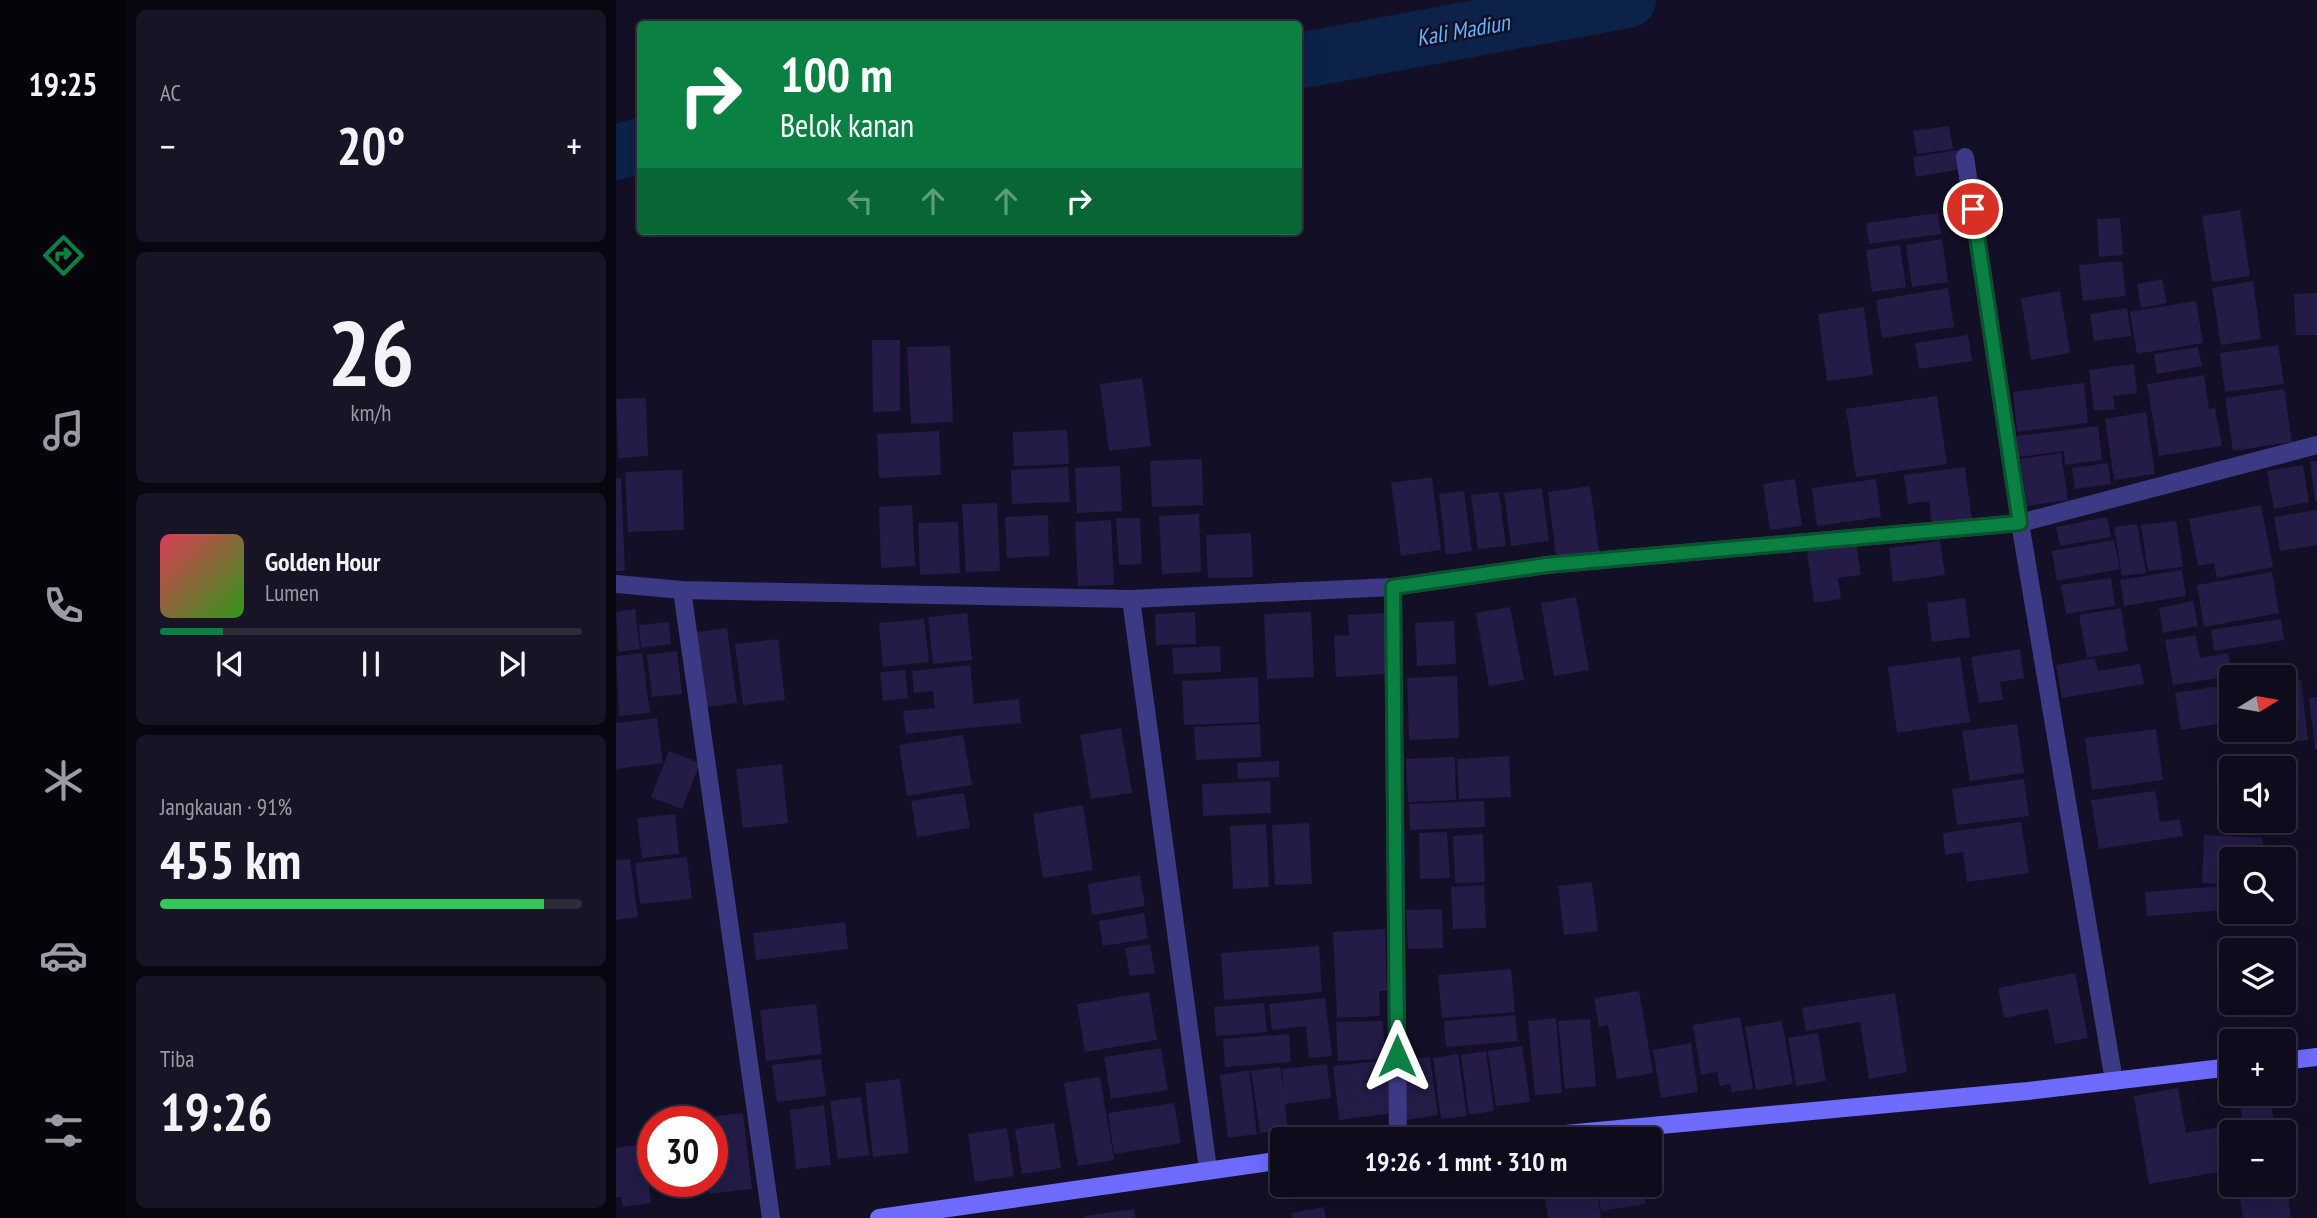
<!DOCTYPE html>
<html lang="id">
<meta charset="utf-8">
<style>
:root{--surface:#0e0b1c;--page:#171425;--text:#f1f3f6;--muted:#9b9ba3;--line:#2e2b3b;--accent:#0b8043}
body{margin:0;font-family:"PT Sans Narrow",sans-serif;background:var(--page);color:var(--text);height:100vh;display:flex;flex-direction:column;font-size:26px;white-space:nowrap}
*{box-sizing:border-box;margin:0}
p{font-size:23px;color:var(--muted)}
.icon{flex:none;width:38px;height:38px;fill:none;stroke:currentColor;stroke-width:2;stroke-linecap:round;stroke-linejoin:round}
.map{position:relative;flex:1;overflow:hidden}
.side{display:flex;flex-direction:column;gap:10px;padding:10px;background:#08060f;width:490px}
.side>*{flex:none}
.top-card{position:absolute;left:21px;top:21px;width:665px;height:214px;border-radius:7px;box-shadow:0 7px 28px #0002,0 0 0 2px var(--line);background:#0b8043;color:#fff;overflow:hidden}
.needle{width:46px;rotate:79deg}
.controls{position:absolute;left:1603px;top:665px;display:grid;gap:14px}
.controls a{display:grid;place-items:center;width:77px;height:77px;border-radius:7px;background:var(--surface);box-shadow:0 7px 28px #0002,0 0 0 2px var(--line);font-size:35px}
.speed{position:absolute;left:21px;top:1106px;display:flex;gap:14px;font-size:35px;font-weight:700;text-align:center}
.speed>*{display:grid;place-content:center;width:91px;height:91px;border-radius:50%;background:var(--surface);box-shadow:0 7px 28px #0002,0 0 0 2px var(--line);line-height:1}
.speed .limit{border:10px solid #d22;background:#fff;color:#111}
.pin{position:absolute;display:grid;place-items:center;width:60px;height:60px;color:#fff;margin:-30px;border:4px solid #fff;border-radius:50%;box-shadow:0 2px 7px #0007}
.me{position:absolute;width:77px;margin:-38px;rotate:0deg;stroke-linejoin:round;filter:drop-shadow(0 0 5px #0008)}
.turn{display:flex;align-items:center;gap:24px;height:147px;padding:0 28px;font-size:32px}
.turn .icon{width:91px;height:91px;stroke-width:2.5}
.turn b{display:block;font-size:49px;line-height:60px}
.lanes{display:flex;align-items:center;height:66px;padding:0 28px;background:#0003;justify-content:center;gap:35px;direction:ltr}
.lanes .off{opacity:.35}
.big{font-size:52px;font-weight:700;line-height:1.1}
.side .widget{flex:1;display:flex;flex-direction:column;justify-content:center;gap:10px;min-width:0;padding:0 24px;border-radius:10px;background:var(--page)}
.side .dial{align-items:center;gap:0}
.dial b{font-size:91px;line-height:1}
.song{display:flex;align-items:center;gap:21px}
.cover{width:84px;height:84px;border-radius:10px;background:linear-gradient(135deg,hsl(350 70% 55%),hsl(110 70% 35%))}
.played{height:7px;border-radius:4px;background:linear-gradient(90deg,var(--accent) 15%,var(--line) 15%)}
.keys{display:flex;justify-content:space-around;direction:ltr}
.heat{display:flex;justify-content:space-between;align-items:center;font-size:38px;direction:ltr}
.charge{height:10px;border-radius:5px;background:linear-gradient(90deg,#34c759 91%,var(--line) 0)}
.trip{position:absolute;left:654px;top:1127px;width:392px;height:70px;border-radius:7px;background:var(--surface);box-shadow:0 7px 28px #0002,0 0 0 2px var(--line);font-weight:700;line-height:70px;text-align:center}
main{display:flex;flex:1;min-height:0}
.menu{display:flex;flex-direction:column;width:126px;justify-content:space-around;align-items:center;background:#06040b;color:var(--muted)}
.menu .icon{width:49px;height:49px}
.menu .current{color:var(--accent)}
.menu b{font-size:32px;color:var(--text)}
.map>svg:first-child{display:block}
</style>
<main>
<nav class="menu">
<b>19:25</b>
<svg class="icon current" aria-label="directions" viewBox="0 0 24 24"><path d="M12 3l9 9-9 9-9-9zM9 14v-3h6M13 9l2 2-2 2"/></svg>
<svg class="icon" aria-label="music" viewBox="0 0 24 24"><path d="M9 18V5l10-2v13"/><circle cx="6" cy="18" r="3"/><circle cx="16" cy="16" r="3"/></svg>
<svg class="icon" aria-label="phone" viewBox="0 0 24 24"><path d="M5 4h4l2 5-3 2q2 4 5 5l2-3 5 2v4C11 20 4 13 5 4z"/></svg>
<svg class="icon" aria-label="climate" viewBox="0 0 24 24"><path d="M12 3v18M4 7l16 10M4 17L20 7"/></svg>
<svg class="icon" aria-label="car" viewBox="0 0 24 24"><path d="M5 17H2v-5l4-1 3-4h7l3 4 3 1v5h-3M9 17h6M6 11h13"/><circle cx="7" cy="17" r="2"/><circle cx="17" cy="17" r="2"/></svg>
<svg class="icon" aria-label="filters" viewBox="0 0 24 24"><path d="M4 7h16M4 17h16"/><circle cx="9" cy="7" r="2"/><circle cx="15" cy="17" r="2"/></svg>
</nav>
<section class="side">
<div class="widget"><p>AC</p>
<div class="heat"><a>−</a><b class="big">20°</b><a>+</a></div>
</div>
<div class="widget dial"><b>26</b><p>km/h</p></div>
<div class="widget">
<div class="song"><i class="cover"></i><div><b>Golden Hour</b><p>Lumen</p></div></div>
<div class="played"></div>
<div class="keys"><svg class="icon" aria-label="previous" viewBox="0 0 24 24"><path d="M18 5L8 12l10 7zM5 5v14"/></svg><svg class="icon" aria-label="pause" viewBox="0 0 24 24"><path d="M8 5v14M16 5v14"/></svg><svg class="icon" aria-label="next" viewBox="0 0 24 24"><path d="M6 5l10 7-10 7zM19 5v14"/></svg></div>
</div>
<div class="widget"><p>Jangkauan · 91%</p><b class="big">455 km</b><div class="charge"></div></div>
<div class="widget"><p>Tiba</p><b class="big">19:26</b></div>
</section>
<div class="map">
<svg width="1701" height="1218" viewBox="0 0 1701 1218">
<rect width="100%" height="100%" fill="#130f26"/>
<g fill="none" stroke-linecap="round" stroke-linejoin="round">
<!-- river -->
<g stroke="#0c2248" stroke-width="56">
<polyline points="682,61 1012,0"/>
<polyline points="0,152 24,146"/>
</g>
</g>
<!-- building -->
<g fill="#241b47">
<polygon points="1333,126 1337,149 1301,154 1297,131"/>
<polygon points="1343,150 1346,169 1300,177 1297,157"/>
<polygon points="1624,210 1634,276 1596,282 1586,216"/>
<polygon points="1322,213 1325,234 1253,244 1250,223"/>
<polygon points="1504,218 1507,255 1483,257 1481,219"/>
<polygon points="1326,239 1332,282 1296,287 1290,245"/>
<polygon points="1284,245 1290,287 1256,292 1250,250"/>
<polygon points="1506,261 1510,296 1467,301 1463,265"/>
<polygon points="1546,279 1551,303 1525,308 1521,284"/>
<polygon points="1637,281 1645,339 1605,345 1596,288"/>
<polygon points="1332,288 1338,327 1266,338 1260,300"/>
<polygon points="1444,291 1454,353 1415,360 1405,298"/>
<polygon points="1701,293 1701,335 1680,335 1678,294"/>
<polygon points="1580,301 1587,343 1521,354 1514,312"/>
<polygon points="1248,307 1257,375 1211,381 1202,314"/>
<polygon points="1511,308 1515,336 1478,341 1474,314"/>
<polygon points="1352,335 1356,361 1303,369 1299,343"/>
<polygon points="256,340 284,340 284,411 257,412"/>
<polygon points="1662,345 1668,384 1609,392 1604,353"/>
<polygon points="334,346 337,422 295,424 291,347"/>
<polygon points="1582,347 1586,366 1541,374 1538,354"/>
<polygon points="1518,364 1521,393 1497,396 1499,409 1478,411 1473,370"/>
<polygon points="1588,375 1593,409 1599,408 1606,446 1543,456 1531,384"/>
<polygon points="526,378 535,446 493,451 484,384"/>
<polygon points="1468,383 1472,423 1401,432 1397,392"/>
<polygon points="1668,389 1676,442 1617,451 1609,398"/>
<polygon points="1321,396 1331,464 1240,477 1230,409"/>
<polygon points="30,398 32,456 2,458 0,399"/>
<polygon points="1530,412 1539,474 1498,480 1489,419"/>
<polygon points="1482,426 1486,460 1449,465 1448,451 1403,457 1400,436"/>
<polygon points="451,430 453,464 398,466 397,432"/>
<polygon points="323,431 325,475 263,478 261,434"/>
<polygon points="1445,453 1452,500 1411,506 1404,459"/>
<polygon points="586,459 587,505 536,507 534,461"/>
<polygon points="1701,461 1701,501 1699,501 1694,462"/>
<polygon points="1492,463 1495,484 1459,489 1456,468"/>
<polygon points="1687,465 1693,502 1658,509 1651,471"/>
<polygon points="504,466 506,511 461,513 459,468"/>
<polygon points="452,467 454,502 396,504 395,470"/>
<polygon points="1349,467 1356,521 1316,527 1313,501 1292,504 1288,475"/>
<polygon points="66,470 68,530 12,532 9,472"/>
<polygon points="816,477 825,550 785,556 775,483"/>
<polygon points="0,478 5,478 9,571 0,571"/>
<polygon points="1179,479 1186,526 1154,530 1147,484"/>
<polygon points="1260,479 1265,517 1201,526 1196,488"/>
<polygon points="974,486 983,551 940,557 932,492"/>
<polygon points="926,488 933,541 895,546 888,493"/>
<polygon points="848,491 856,551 830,555 823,494"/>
<polygon points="883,492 890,546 862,549 855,495"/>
<polygon points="381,503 384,571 350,572 346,504"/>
<polygon points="296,505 299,566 265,568 263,507"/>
<polygon points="1645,505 1657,567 1601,578 1598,563 1582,566 1573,519"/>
<polygon points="1701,510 1701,545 1664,551 1658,517"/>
<polygon points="583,514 585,572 546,574 543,516"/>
<polygon points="432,515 433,556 391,558 389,517"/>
<polygon points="1491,517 1495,537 1444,546 1440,527"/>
<polygon points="500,518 524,518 526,564 503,565"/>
<polygon points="495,520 498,585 462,586 459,522"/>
<polygon points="1560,521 1567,567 1532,571 1525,525"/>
<polygon points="342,522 344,573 304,575 302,523"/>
<polygon points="1521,524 1530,573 1506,576 1498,527"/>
<polygon points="635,533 637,577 592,578 590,535"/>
<polygon points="1498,540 1504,569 1441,581 1436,551"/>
<polygon points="1324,541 1329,575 1277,582 1273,548"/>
<polygon points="1240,544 1245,575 1222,578 1225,599 1198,603 1191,551"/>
<polygon points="1566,570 1570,596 1508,606 1504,580"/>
<polygon points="1656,572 1663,613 1588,627 1581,585"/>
<polygon points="1495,578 1499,606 1450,614 1445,585"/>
<polygon points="960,597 973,670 938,676 925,603"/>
<polygon points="1349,598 1354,637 1316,642 1311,603"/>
<polygon points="1577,601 1582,626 1547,633 1543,608"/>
<polygon points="894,607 908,680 873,686 860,613"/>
<polygon points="1505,608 1512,651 1471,658 1463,615"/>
<polygon points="19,609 24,649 2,652 0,612"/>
<polygon points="579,612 580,644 540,645 539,614"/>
<polygon points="695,612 698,677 651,679 648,614"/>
<polygon points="351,613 356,660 317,664 312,617"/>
<polygon points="768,613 770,674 720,677 718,636 733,635 732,615"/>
<polygon points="308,619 313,662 267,667 263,623"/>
<polygon points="1665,619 1668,640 1598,651 1595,630"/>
<polygon points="838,621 840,664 801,666 799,623"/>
<polygon points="53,622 55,644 25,648 23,625"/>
<polygon points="111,628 121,703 89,707 81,632"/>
<polygon points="1580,635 1584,658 1612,653 1616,676 1557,685 1549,640"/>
<polygon points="162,639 169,700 127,705 119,644"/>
<polygon points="604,646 605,672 558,674 556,648"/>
<polygon points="1404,649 1408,678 1384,682 1387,700 1363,703 1355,657"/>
<polygon points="61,651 66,694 36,697 31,655"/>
<polygon points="26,653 34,713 3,716 0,656"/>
<polygon points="1344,657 1354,722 1281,733 1272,667"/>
<polygon points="1479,658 1482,671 1524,664 1528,684 1446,698 1440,665"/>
<polygon points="354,665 358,704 403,699 405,723 290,734 287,711 319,708 317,691 298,693 296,671"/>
<polygon points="289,670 292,698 267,701 264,672"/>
<polygon points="841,676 843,738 793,740 791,678"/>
<polygon points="642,677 643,722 568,725 566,681"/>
<polygon points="1685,680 1692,740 1651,744 1650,730 1668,730 1668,682"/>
<polygon points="1615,684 1615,722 1565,730 1559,693"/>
<polygon points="1701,697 1701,749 1699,749 1693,698"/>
<polygon points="41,718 47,763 0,769 0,723"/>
<polygon points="644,724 645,757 580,760 578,727"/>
<polygon points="1401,724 1408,773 1354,781 1346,731"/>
<polygon points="505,728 516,793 475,799 464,735"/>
<polygon points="1540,729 1547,780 1476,790 1469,738"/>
<polygon points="347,735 356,785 291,796 283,745"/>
<polygon points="53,751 84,763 66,809 35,797"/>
<polygon points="893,756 895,797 843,799 841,759"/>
<polygon points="839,757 840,800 792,802 790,759"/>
<polygon points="663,761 663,777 622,779 621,763"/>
<polygon points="166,764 172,823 127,828 120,769"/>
<polygon points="1408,779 1413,816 1341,825 1336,789"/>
<polygon points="654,781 655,813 587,816 586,784"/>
<polygon points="1539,791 1544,822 1564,819 1567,836 1483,849 1475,800"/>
<polygon points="348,793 354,828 301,837 295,801"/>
<polygon points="868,801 869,827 794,830 793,804"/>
<polygon points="467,805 477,870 427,878 417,814"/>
<polygon points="59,814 63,854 26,858 21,818"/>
<polygon points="1405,822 1413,873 1351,882 1347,852 1329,855 1327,833"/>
<polygon points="693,823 696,884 659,885 656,825"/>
<polygon points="650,824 653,887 617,889 614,826"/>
<polygon points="831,832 834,878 804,879 803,833"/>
<polygon points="867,834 869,882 839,883 837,836"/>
<polygon points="1588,835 1647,838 1646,859 1615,859 1615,884 1586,883"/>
<polygon points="71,857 76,899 24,904 19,863"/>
<polygon points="14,859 22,917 0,920 0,860"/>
<polygon points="524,875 529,906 476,915 472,884"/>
<polygon points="976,882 982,931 948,935 942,886"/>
<polygon points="868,885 870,928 837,929 835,887"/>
<polygon points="1608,886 1610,910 1531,916 1529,892"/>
<polygon points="826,909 827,948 792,949 790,910"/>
<polygon points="528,913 532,939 487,946 483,921"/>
<polygon points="229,922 232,949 140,960 137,933"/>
<polygon points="769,929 771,991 763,991 764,1016 721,1018 717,932"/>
<polygon points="534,944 539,973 514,976 509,948"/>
<polygon points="703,946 706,992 608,1000 605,953"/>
<polygon points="895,969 899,1012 826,1018 822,975"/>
<polygon points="1459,973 1472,1038 1439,1044 1432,1009 1388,1018 1382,988"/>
<polygon points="1023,991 1037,1073 1001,1079 992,1025 983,1027 978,998"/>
<polygon points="533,992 541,1040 469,1052 461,1004"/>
<polygon points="1279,993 1291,1072 1253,1079 1244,1022 1190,1031 1186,1008"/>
<polygon points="709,998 716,1056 693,1058 690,1026 656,1030 653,1004"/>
<polygon points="648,1003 651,1032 600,1036 598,1007"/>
<polygon points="200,1004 206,1054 150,1061 144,1010"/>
<polygon points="899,1015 902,1041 830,1047 828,1021"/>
<polygon points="1124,1017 1137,1089 1116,1092 1114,1084 1104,1086 1101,1072 1085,1075 1077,1025"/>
<polygon points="940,1018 946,1093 919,1095 912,1021"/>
<polygon points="974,1019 980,1086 949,1089 942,1021"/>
<polygon points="767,1021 769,1059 722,1061 720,1022"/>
<polygon points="1166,1021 1177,1084 1140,1090 1129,1027"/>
<polygon points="1202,1033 1210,1081 1180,1086 1172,1038"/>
<polygon points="673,1034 675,1062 609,1067 607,1039"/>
<polygon points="1075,1043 1082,1092 1045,1098 1037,1050"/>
<polygon points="906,1046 914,1102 880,1106 872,1051"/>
<polygon points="545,1048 552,1090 495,1099 488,1057"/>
<polygon points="870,1051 878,1111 853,1115 845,1055"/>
<polygon points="842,1054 851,1116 825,1119 817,1058"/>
<polygon points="814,1057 822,1115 791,1120 783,1061"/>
<polygon points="205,1059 210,1096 161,1102 156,1065"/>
<polygon points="772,1060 779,1113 723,1120 717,1066"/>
<polygon points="711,1064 715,1098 669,1104 672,1129 644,1133 635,1071 664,1067 668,1093 666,1069"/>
<polygon points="633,1070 641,1134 612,1138 604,1075"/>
<polygon points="484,1077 498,1160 462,1166 448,1083"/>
<polygon points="284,1079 293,1153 257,1157 249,1083"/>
<polygon points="1562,1088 1570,1133 1627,1123 1622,1094 1653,1094 1660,1132 1615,1132 1615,1170 1533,1184 1518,1096"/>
<polygon points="245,1097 253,1155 222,1159 214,1101"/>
<polygon points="558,1103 565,1143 498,1154 492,1113"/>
<polygon points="208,1105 215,1165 180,1169 174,1110"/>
<polygon points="127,1113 136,1189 93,1194 92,1181 96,1181 96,1122 84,1122 84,1118"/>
<polygon points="438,1123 445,1168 406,1174 399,1129"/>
<polygon points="391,1128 398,1176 359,1182 352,1134"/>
<polygon points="27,1144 35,1203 7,1207 5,1197 0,1197 0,1148"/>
<polygon points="927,1185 980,1185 985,1218 932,1218"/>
<polygon points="981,1185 1027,1185 1030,1204 985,1211"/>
<polygon points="1622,1185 1670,1185 1675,1218 1627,1218"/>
<polygon points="708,1207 710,1218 676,1218 675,1213"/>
<polygon points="518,1209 519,1218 468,1218 468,1216"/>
</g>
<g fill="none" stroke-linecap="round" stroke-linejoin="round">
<!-- street -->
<g stroke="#3d3a85" stroke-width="18">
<polyline points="1349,157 1404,523 1498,1081"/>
<polyline points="0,584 66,590 515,599 777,587 931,565 1404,523 1701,445"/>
<polyline points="777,587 782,1139"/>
<polyline points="66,590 155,1218"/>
<polyline points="515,599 592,1169"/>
</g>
<!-- secondary -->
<g stroke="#6f6bff" stroke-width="18">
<polyline points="1668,1061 1701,1057"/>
<polyline points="894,1139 1412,1091 1615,1067"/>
<polyline points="263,1218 667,1160"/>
</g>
</g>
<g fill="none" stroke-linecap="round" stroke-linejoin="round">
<defs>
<polyline id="route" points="781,1056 777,587 931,565 1404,523 1357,209"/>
</defs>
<!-- route casing -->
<use href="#route" stroke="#07532c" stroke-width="18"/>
<!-- route -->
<use href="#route" stroke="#0b8043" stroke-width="12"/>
</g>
<g text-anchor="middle" stroke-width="5" stroke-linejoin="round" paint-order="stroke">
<!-- water labels -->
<g font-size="23" font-style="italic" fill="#62b6ff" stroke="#130f26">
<text transform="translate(847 30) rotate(-10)" y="8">Kali Madiun</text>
</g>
</g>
</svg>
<div class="controls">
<a><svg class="needle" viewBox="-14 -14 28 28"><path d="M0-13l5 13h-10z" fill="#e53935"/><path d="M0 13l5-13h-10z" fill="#9b9ba3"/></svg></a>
<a><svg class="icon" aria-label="sound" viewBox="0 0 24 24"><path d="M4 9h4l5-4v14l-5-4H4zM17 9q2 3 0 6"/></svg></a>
<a><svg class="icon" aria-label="search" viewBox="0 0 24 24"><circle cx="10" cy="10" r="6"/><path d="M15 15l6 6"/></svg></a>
<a><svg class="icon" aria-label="layers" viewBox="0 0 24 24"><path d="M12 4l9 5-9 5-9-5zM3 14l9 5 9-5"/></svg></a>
<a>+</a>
<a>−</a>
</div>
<div class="speed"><div class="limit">30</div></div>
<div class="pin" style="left:1357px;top:209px;background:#d93025"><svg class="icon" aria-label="arrive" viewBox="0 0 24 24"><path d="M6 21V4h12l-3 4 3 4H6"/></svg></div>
<svg class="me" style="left:781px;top:1056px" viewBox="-20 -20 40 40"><path d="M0-17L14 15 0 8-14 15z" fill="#0b8043" stroke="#fff" stroke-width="4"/></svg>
<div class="trip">19:26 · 1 mnt · 310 m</div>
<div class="top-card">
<div class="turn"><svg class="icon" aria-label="right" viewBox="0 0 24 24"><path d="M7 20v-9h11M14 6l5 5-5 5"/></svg><div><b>100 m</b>Belok kanan</div></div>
<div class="lanes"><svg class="icon off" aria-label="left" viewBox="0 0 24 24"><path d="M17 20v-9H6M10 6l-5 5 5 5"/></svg><svg class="icon off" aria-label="ahead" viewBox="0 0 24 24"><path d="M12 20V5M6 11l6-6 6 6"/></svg><svg class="icon off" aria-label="ahead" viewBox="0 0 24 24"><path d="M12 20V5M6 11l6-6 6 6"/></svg><svg class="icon" aria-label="right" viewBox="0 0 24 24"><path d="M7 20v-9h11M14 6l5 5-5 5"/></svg></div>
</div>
</div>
</main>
